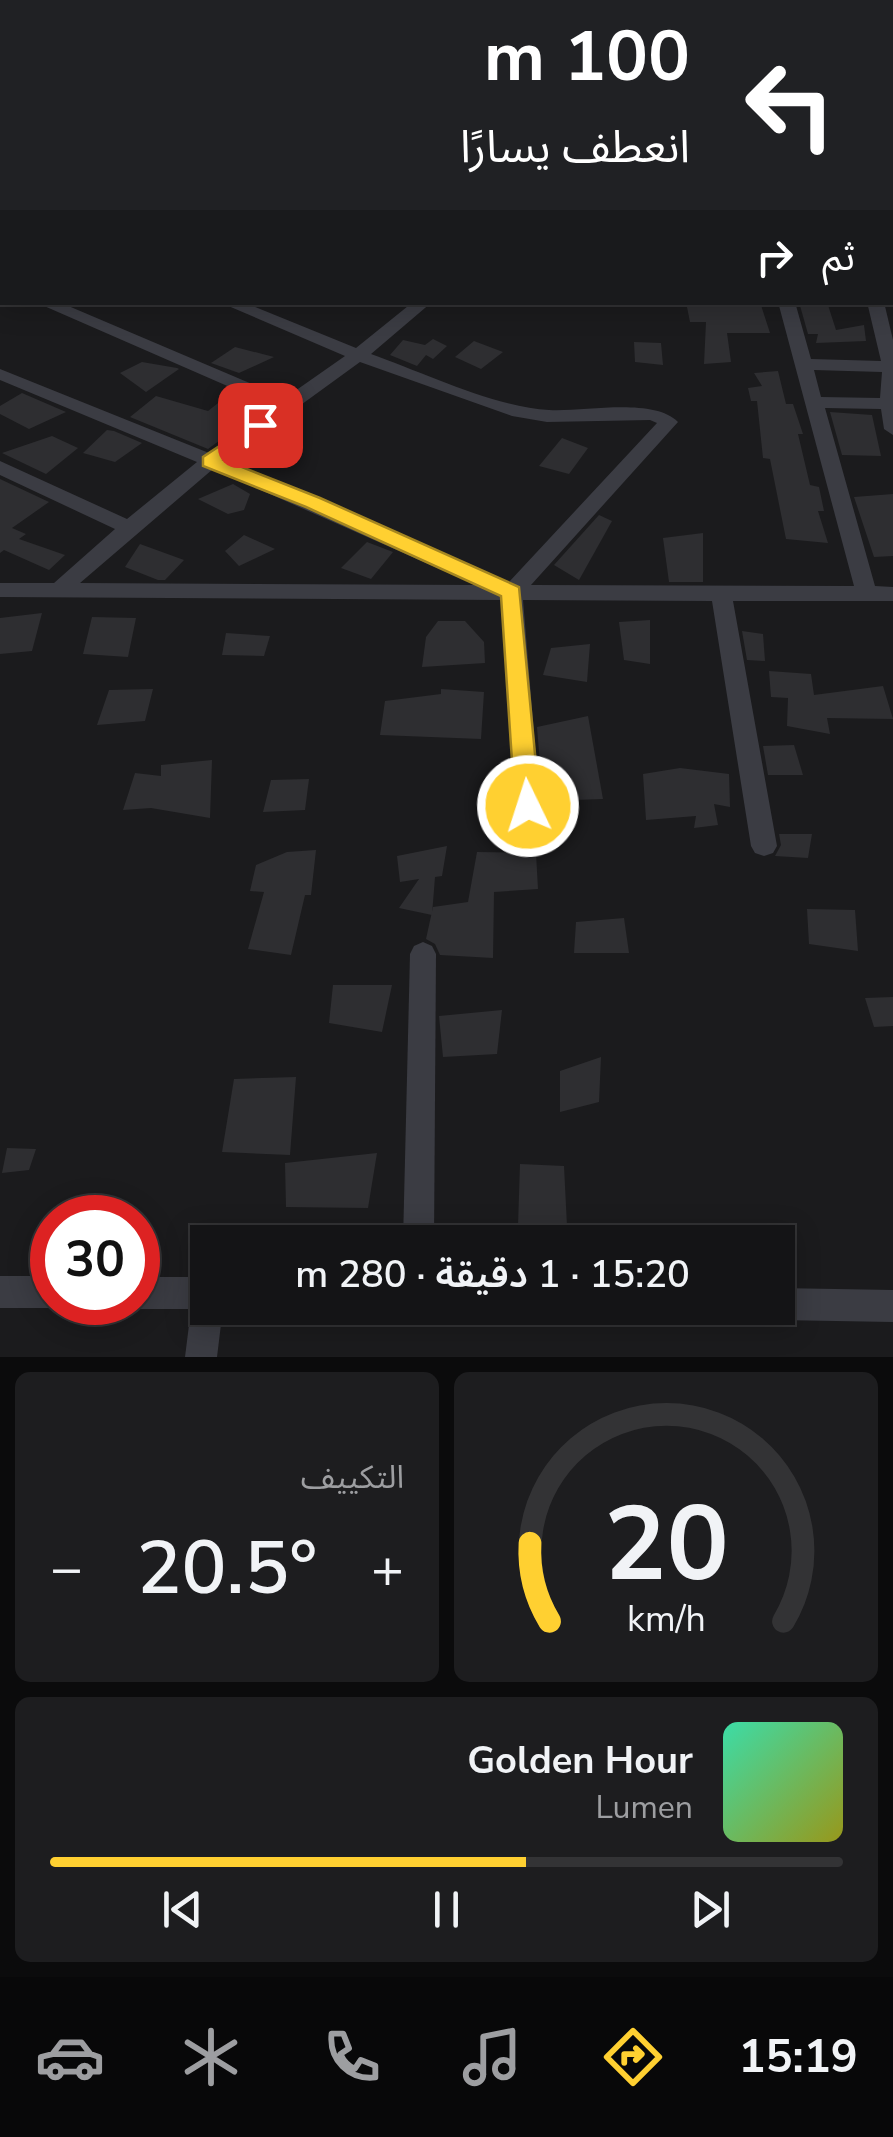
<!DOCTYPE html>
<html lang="ar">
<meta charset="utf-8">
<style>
:root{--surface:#141416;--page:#1d1d1f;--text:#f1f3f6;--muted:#9d9ea1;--line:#333335;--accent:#ffd031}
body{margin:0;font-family:"Nunito Sans","Noto Sans Arabic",sans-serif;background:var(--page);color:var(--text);direction:rtl;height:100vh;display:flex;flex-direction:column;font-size:38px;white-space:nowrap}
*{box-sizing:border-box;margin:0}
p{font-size:32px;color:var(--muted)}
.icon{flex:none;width:55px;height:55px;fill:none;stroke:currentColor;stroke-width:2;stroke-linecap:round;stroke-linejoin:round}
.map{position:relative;height:1357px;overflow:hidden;direction:ltr}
.drawer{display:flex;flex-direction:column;gap:15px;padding:15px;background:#0b0b0c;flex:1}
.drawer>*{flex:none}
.top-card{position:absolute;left:0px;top:0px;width:895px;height:305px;box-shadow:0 5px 25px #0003,0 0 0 2px var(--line);direction:rtl;background:#202124;color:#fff;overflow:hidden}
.speed{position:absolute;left:30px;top:1195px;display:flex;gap:20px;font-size:50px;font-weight:700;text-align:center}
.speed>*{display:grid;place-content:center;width:130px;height:130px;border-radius:50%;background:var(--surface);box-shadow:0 5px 25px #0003,0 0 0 2px var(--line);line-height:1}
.speed .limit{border:15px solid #d22;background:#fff;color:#111}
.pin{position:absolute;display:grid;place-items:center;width:85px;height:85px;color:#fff;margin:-42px;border-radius:20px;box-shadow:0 5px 15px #0006}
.me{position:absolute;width:110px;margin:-55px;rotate:356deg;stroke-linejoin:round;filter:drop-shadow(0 0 8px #0008)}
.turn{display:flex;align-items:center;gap:35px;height:210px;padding:0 40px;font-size:45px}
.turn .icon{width:130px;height:130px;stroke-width:2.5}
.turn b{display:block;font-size:70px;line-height:85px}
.then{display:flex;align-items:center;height:95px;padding:0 40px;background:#0003;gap:20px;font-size:38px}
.big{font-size:75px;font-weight:600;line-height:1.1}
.drawer .tile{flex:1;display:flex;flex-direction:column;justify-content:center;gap:15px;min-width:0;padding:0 35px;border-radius:15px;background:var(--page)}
.drawer .dial{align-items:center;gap:0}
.dial svg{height:260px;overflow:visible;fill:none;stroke:var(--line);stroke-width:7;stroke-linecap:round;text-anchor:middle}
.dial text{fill:var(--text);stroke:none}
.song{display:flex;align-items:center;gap:30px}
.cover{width:120px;height:120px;border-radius:15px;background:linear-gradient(135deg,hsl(160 70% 55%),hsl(60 70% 35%))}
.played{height:10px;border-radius:5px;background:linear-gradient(90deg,var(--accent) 60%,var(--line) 60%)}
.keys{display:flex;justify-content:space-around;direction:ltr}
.heat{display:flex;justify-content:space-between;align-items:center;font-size:55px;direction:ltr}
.drawer .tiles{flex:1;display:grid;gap:15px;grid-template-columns:1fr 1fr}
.tile:last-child{grid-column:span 2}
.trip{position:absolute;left:190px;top:1225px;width:605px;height:100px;border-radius:0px;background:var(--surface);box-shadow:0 5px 25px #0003,0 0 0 2px var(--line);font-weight:600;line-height:100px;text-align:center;direction:rtl}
.tabs{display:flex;height:160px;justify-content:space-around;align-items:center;background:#080809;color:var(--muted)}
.tabs .icon{width:70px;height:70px}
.tabs .selected{color:var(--accent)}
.tabs b{font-size:45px;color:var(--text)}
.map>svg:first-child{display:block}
</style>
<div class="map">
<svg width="893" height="1357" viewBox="0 0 893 1357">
<rect width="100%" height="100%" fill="#1b1b1d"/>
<!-- building -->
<g fill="#2e2e31">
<polygon points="686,302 760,302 770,333 727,333 731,362 704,364 706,322 690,322"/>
<polygon points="799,302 827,302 836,330 864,325 866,341 816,343 818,334 808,334"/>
<polygon points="433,339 447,346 433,359 426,355 417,366 390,355 403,340 425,345"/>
<polygon points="474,341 503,352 481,369 455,357"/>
<polygon points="634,342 661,343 663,365 635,362"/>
<polygon points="235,347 274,357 239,373 211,363"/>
<polygon points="142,362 177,368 179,369 146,392 120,373"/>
<polygon points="778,371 786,404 793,404 803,434 798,434 810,485 819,487 824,511 818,511 828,543 786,539 770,459 763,458 757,401 751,401 748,388 762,386 754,373"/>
<polygon points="22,393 66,412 29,429 0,414 0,406"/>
<polygon points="156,396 208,411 227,396 264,408 208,449 130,417"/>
<polygon points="830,412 872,415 881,456 842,455"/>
<polygon points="107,430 114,431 142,443 115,462 83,453"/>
<polygon points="52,436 78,448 46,474 2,453"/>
<polygon points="562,438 588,448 569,474 539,466"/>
<polygon points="0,479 49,502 12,528 26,534 19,539 65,555 49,570 4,550 0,553"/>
<polygon points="233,484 250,494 244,510 228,514 198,499"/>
<polygon points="893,494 893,556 874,557 854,497"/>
<polygon points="599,515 612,521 579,580 554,565"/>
<polygon points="703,533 703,582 669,582 663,538"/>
<polygon points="244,535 275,549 239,566 225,551"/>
<polygon points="367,542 393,552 371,579 341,568"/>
<polygon points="140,544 184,560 165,580 158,580 125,567"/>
<polygon points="42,613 32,651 0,654 0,618"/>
<polygon points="92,617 136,618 128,657 83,654"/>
<polygon points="650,620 650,664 624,660 619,622"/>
<polygon points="438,621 465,621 484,642 485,663 422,667 426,637"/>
<polygon points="742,631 763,634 765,661 747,660"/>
<polygon points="226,633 270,636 264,656 222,655"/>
<polygon points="590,644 587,682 543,675 551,648"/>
<polygon points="769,671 811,674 814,695 883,686 893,719 827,718 830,734 787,726 788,698 771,697"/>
<polygon points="153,689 145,721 97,725 109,690"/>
<polygon points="441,689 484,692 481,739 380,735 385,701 441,694"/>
<polygon points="588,716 603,799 543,801 537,727"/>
<polygon points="794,745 803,775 768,775 763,746"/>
<polygon points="212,760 210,818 151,808 123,810 135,773 161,776 161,765"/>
<polygon points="680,768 729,774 730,807 714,804 718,825 694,828 696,816 646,820 643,774"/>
<polygon points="309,779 305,810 263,812 271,780"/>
<polygon points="779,834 812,834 808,858 775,856 781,845"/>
<polygon points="447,846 442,876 435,877 432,915 399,908 419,879 400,882 397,856"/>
<polygon points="316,850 311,895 305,895 291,955 248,949 264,892 250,891 256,865 287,852"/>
<polygon points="477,852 536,853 538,889 494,892 493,958 440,955 435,944 426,939 433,907 468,902"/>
<polygon points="807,909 855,910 858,951 809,944"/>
<polygon points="624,918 629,953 574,953 576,922"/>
<polygon points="333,985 392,985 382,1032 329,1023"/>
<polygon points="893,997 893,1026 874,1027 865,998"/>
<polygon points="502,1010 497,1054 443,1057 439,1016"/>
<polygon points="601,1057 599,1102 560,1112 560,1071"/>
<polygon points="296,1077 290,1155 222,1152 234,1079"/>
<polygon points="7,1148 36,1149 29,1170 2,1173"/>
<polygon points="377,1153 368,1208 286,1207 285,1163"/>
<polygon points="520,1164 564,1166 567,1226 518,1226"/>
</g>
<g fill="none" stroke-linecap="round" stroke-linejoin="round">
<!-- minor -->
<g fill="#3b3c43" fill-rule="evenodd">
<polygon points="254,0 276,0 277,2 256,2"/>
<rect x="349" y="0" width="12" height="2"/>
<polygon points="418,0 681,0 417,2"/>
<polygon points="773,0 785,0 786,2 774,2"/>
<rect x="892" y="34" width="1" height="8"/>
<rect x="892" y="172" width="1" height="8"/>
<polygon points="2,214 2,226 0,227 0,215"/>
<polygon points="0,239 2,240 2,250 0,249"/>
<rect x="892" y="242" width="1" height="10"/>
<polygon points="0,279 2,280 2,290 0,289"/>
<path d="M35,302H59L285,398L345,356L219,302H243L356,348L413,302H432L371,354C422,372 497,408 549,410C585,412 653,397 678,422L531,585L854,586L778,302H795L811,359L881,361L867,302H884L893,340V435L884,429L881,409L825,408L875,586L893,587V601H733L777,846L773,853L764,856L755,853L751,846L712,601L523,600L540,806L537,813L528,816L519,813L516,806L502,600L0,597V583H54L115,529L0,475V461L127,519L197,462L0,380V369L209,453L273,406ZM360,362L512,416L547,422L650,420L657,423L509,582L225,460ZM814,370L882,372L880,398L821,397ZM213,469L476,585L80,583Z"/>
<polygon points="423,942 432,946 436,954 434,1242 403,1242 410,954 414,946"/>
<polygon points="0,1276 52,1276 52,1302 63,1303 52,1308 0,1308"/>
<polygon points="138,1277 208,1277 208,1308 223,1308 217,1357 185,1357 191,1309 138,1309 127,1304 138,1302"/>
<polygon points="778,1288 893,1290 893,1322 778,1320 767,1315 763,1308 778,1308"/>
</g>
<!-- highway -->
<g fill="#676974" fill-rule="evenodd">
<polygon points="0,0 9,0 11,2 2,2 0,9"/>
<polygon points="26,0 159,0 25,2"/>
</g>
</g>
<!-- route -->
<polygon fill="#ffd031" stroke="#a68720" stroke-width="2.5" points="260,419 270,425 267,429 224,460 320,498 519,587 540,806 536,813 519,813 515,806 501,596 306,507 203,466 203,457"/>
</svg>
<div class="speed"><div class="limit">30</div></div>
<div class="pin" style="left:260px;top:425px;background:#d93025"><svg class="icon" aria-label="arrive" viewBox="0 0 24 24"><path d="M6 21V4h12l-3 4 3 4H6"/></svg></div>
<svg class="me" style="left:528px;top:806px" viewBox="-20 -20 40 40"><circle r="17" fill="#ffd031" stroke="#fff" stroke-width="3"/><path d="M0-11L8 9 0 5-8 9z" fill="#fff"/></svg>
<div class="trip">15:20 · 1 دقيقة · 280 m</div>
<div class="top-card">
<div class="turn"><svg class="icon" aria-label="left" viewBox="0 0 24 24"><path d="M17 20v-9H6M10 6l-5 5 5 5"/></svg><div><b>100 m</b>انعطف يسارًا</div></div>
<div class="then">ثم<svg class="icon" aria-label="right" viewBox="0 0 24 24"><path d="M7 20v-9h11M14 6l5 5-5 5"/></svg></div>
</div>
</div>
<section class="drawer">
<div class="tiles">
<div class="tile dial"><svg viewBox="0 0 100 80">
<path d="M14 69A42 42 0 1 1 86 69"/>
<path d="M14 69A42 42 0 0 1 8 45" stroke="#ffd031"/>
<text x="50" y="56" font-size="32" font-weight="700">20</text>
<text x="50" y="72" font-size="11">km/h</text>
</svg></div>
<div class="tile"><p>التكييف</p>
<div class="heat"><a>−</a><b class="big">20.5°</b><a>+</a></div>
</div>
<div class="tile">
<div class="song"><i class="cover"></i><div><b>Golden Hour</b><p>Lumen</p></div></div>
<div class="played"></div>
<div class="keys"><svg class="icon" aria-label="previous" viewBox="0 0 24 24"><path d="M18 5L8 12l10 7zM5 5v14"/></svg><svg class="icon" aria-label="pause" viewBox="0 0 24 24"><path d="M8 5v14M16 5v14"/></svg><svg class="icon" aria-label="next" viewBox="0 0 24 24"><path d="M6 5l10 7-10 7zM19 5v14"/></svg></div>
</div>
</div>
</section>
<nav class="tabs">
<b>15:19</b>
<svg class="icon selected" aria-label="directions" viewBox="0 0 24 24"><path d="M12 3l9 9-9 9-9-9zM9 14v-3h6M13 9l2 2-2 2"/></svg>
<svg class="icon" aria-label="music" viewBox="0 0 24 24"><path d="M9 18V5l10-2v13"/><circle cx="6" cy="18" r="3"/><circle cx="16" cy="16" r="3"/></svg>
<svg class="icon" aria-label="phone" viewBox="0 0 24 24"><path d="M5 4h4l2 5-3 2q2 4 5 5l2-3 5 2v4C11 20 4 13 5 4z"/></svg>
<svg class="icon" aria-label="climate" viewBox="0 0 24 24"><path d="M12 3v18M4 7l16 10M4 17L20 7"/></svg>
<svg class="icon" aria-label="car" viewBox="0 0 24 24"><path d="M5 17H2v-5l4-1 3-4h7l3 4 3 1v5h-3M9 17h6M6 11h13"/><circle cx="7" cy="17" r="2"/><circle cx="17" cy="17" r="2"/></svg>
</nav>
